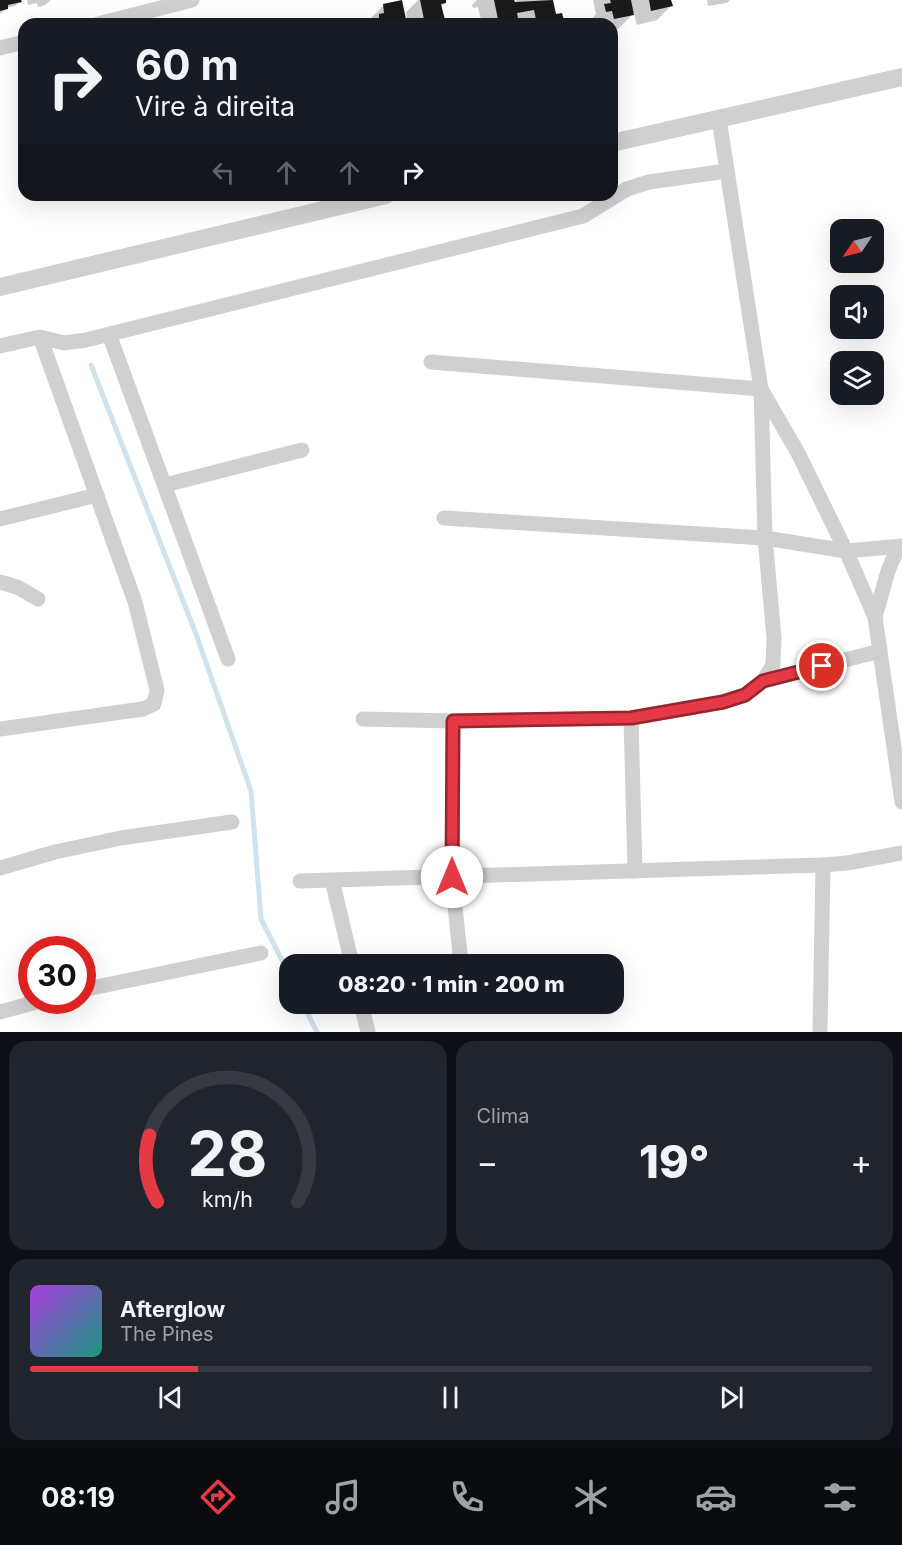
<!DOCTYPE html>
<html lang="pt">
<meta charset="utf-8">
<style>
:root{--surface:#171b24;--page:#20242c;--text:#f1f3f6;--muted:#9ea1a6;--line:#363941;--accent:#e63946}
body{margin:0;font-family:Inter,sans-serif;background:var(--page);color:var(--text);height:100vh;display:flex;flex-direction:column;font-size:22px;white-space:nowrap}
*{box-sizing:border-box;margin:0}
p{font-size:20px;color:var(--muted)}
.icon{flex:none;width:33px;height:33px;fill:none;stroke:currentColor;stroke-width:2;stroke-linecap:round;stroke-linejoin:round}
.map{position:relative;height:1032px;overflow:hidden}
.panel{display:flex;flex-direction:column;gap:9px;padding:9px;background:#0d0f14;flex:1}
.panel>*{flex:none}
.banner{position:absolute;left:18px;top:18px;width:600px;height:183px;border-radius:18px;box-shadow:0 6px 24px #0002;background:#171b24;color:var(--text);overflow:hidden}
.needle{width:39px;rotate:235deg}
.fabs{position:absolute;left:830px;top:219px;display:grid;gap:12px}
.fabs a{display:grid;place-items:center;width:54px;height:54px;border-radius:12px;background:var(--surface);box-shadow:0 6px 24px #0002;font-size:30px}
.speed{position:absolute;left:18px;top:936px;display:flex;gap:12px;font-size:30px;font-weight:700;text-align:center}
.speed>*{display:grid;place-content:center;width:78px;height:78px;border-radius:50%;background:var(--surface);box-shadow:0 6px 24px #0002;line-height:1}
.speed .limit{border:9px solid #d22;background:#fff;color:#111}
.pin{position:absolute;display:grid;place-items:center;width:51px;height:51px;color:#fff;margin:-26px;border:3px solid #fff;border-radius:50%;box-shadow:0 2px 6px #0007}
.me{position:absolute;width:66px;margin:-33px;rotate:0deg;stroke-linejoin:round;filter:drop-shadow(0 0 4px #0008)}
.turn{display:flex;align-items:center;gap:21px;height:126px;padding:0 18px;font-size:27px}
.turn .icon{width:78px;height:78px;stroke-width:2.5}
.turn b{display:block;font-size:42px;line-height:51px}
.lanes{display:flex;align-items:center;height:57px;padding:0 18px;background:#0003;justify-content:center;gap:30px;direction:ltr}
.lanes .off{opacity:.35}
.big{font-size:45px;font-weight:800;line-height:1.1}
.panel .widget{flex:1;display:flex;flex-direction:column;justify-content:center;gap:9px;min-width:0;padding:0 21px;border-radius:18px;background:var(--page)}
.panel .dial{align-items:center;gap:0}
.dial svg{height:156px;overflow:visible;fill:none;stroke:var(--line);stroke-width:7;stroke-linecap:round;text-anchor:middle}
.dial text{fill:var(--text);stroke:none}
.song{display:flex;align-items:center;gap:18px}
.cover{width:72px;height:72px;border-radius:9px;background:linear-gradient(135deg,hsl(280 70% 55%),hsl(170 70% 35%))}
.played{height:6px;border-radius:3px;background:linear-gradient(90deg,var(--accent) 20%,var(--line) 20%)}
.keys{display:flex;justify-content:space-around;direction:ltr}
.heat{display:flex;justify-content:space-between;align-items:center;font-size:33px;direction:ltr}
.panel .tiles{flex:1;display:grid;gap:9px;grid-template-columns:1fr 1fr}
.widget:last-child{grid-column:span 2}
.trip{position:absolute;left:279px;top:954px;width:345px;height:60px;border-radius:18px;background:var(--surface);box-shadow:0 6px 24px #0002;font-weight:800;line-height:60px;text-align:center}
.menu{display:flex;height:96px;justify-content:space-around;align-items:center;background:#090b0e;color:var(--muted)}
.menu .icon{width:42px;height:42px}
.menu .on{color:var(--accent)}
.menu b{font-size:27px;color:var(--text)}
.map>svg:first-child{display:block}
</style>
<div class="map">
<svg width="902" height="1032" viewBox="0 0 902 1032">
<rect width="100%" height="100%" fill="#fff"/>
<!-- shadow -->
<g fill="#0003">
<polygon points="0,0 20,0 20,2 15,6 7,8 0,14"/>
<polygon points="27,0 51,0 45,5 38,7 37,3 28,5"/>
<polygon points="418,0 444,0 445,3 440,7 444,24 408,24 406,12"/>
<polygon points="477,0 513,0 517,3 516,0 552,0 555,16 562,20 558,24 482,24 478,7 473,8 472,5"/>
<polygon points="593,0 670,0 671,6 657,20 637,25 634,13 618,29 612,30 612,24 591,24 590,20 596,14"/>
<polygon points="707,0 730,0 727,3 708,6"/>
<polygon points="383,6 405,24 370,24 369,20"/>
</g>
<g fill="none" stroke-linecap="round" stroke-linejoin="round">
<!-- stream -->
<g stroke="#cfe2ee" stroke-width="5">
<polyline points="91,365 196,634 251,791 261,919 290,976"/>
<polyline points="303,1004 317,1032"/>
</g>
</g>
<!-- building -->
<g fill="#1a1a1a">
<polygon points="0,0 21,0 22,2 8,5 8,9 0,11"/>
<polygon points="402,0 407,24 386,24 385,18 379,19 379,14 384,13 383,4"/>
<polygon points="420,0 446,0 446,3 441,4 446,24 425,24"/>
<polygon points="494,0 514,0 515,2 553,0 556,14 562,13 564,21 559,22 560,24 537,24 534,10 517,13 519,24 499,24"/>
<polygon points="610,0 631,0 634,15 614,19 612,11 606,12 604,4 611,3"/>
<polygon points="649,0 671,0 673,6 651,11"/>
</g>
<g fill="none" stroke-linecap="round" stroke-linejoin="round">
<!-- minor -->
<g stroke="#d0d0d0" stroke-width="15">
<polyline points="98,24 192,0"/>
<polyline points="0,48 24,42"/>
<polyline points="109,334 228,659"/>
<polyline points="0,346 40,337 64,343 86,340 583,216 627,189 649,182 727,171"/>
<polyline points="431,362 761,389 798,453 846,551 875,617 902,802"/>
<polyline points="165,485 302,450"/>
<polyline points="444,518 765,538 846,551 902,546"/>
<polyline points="0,519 97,495"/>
<polyline points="0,582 17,587 38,599"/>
<polyline points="875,617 888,571 898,547"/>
<polyline points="763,681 880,651"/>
<polyline points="631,718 635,871"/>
<polyline points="363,719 453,721 631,718 723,702 745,695 763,681 773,665 774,638 765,538 761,389 719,119"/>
<polyline points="453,721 452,877 461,964"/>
<polyline points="0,729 143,709 154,704 157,690 135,602 40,337"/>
<polyline points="0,868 55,852 121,838 232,822"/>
<polyline points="332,880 352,964"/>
<polyline points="300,881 823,865 847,863 902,853"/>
<polyline points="82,990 261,953"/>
<polyline points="361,1004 368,1032"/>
<polyline points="0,1012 44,1000"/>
<polyline points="820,1032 823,865"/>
</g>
<!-- tertiary -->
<g stroke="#d0d0d0" stroke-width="18">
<polyline points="612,143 902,77"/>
<polyline points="0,287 386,195"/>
</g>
</g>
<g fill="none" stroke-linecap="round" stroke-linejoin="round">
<defs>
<polyline id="route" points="452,877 453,721 631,718 723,702 745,695 763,681 822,666"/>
</defs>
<!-- route casing -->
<use href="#route" stroke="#96252e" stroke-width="15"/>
<!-- route -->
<use href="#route" stroke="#e63946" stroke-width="10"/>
</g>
</svg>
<div class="fabs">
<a><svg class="needle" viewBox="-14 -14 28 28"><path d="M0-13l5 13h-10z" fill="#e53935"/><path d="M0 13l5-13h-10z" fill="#9ea1a6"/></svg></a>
<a><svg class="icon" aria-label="sound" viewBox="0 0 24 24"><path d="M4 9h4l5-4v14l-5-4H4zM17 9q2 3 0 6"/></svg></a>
<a><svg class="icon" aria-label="layers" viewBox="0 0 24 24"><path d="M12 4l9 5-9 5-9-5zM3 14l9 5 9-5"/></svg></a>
</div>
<div class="speed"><div class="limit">30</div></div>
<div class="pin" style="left:822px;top:666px;background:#d93025"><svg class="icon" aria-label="arrive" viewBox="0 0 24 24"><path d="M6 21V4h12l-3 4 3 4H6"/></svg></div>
<svg class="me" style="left:452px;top:877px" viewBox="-20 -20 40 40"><circle r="19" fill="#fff"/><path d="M0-13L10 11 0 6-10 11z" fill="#e63946"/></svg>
<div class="trip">08:20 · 1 min · 200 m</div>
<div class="banner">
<div class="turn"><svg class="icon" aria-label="right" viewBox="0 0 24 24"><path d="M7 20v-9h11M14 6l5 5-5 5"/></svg><div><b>60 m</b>Vire à direita</div></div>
<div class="lanes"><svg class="icon off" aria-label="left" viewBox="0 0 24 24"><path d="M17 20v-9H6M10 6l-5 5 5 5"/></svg><svg class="icon off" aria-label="ahead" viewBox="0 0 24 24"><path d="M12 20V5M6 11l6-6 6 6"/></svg><svg class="icon off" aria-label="ahead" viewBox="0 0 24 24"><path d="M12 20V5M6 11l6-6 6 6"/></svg><svg class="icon" aria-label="right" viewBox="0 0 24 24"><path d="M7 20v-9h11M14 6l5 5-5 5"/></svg></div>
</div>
</div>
<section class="panel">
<div class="tiles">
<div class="widget dial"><svg viewBox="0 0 100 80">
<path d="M14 69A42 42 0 1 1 86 69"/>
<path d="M14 69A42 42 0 0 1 10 35" stroke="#e63946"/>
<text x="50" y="56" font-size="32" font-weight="700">28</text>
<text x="50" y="72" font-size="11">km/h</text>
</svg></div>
<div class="widget"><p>Clima</p>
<div class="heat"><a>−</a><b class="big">19°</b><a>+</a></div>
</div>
<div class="widget">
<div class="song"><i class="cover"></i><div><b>Afterglow</b><p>The Pines</p></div></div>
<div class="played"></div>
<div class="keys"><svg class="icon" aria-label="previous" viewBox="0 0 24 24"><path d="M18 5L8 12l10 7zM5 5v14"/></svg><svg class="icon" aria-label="pause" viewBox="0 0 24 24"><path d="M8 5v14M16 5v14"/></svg><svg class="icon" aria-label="next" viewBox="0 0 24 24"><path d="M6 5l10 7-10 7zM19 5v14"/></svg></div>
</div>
</div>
</section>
<nav class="menu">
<b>08:19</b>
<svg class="icon on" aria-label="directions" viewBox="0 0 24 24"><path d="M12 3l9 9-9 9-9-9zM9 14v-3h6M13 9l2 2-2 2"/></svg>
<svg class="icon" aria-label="music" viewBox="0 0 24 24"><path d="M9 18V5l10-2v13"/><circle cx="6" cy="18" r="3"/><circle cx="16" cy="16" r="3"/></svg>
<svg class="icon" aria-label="phone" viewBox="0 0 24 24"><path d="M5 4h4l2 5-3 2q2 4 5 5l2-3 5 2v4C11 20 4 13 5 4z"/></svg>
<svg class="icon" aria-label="climate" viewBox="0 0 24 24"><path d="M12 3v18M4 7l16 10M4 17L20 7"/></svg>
<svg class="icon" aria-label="car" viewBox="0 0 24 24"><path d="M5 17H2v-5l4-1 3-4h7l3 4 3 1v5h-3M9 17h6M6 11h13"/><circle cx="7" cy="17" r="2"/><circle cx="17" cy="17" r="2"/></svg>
<svg class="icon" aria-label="filters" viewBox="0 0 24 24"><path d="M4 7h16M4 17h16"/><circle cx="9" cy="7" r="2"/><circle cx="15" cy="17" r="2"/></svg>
</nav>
